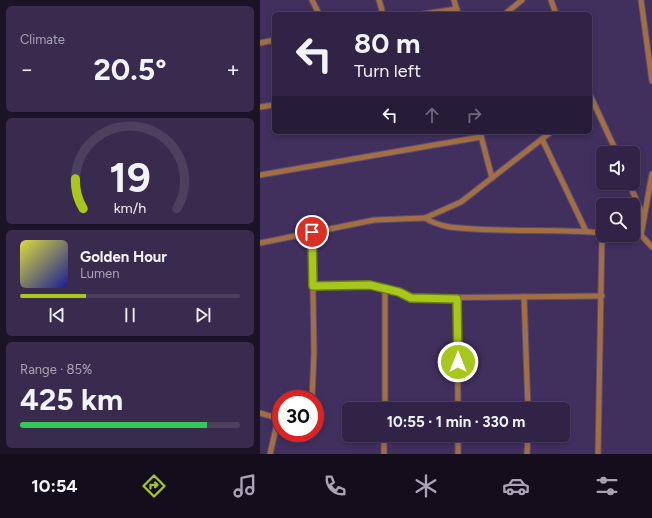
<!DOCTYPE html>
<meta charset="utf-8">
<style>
:root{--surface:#312346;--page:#392b4d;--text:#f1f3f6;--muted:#a8a4b3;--line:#4c405f;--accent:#a8c71d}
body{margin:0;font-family:Figtree,sans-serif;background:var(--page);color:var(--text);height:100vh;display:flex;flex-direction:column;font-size:15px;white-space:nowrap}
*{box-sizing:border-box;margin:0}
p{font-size:13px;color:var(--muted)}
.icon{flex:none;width:22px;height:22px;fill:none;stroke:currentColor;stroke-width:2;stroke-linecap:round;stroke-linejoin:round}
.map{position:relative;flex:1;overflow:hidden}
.side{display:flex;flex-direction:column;gap:6px;padding:6px;background:#1b1326;width:260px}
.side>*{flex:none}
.guide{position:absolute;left:12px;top:12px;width:320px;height:122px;border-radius:6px;box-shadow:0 2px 6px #0003,0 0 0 1px var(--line);background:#312346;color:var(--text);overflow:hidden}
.fabs{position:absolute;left:336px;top:146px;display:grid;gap:8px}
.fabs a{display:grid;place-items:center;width:44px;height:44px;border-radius:6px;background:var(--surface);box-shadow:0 2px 6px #0003,0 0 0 1px var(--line);font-size:20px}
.speed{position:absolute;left:12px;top:390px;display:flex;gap:8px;font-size:20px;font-weight:700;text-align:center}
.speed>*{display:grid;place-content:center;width:52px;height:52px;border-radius:50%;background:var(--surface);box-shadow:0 2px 6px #0003,0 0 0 1px var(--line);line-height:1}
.speed .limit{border:6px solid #d22;background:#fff;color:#111}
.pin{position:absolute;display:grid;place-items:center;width:34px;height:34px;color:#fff;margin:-17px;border:2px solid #fff;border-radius:50%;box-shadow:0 1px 4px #0007}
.me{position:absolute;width:44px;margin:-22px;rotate:0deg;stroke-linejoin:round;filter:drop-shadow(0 0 3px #0008)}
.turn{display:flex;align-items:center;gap:14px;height:84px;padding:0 16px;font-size:18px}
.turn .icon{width:52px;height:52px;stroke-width:2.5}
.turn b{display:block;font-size:28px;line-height:34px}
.lanes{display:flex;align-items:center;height:38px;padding:0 16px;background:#0003;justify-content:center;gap:20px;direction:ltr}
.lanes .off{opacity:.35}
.big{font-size:30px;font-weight:700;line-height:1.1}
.side .card{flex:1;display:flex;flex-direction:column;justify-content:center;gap:6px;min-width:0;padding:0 14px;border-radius:6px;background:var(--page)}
.side .dial{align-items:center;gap:0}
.dial svg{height:104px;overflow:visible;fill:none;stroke:var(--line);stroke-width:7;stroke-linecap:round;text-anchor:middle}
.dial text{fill:var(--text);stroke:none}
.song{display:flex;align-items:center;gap:12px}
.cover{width:48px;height:48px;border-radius:6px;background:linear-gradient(135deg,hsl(60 70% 55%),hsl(240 70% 35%))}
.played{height:4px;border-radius:2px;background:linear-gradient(90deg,var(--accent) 30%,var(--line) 30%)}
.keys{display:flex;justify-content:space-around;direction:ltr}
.heat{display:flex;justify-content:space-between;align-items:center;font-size:22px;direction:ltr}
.charge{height:6px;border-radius:3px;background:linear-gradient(90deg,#34c759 85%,var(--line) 0)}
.trip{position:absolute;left:82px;top:402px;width:228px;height:40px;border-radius:6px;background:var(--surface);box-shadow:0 2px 6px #0003,0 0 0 1px var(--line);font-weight:700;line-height:40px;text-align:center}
.dock{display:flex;height:64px;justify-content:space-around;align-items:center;background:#140e1c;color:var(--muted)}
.dock .icon{width:28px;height:28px}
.dock .selected{color:var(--accent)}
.dock b{font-size:18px;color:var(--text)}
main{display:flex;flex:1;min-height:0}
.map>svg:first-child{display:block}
</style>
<main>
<section class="side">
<div class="card"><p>Climate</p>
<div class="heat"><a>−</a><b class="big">20.5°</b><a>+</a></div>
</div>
<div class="card dial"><svg viewBox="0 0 100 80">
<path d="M14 69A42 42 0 1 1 86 69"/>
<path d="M14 69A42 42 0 0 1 8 46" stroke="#a8c71d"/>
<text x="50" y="56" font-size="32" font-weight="700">19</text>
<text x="50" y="72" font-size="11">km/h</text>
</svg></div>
<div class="card">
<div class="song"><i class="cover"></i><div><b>Golden Hour</b><p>Lumen</p></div></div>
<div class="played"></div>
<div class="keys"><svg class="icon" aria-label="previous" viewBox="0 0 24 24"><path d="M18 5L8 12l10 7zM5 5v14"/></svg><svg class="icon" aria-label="pause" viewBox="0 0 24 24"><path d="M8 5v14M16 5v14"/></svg><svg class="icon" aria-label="next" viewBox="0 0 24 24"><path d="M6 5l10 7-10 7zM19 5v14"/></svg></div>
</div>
<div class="card"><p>Range · 85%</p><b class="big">425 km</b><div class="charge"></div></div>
</section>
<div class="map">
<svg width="392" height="454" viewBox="0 0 392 454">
<rect width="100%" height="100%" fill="#412f5d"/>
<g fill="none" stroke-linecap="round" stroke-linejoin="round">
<defs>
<g id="street">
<polyline points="52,0 59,14"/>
<polyline points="119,0 123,14"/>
<polyline points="194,0 198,14"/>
<polyline points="291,0 296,14"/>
<polyline points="381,0 392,81"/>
<polyline points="163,14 197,9"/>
<polyline points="245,14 262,0"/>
<polyline points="0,43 14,40"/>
<polyline points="330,95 357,153"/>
<polyline points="0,107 14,105"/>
<polyline points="220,132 232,178"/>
<polyline points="282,139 326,231"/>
<polyline points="0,175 221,137"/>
<polyline points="369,183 384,218 381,235"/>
<path d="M165,218C181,228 197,228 215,229C257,232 301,229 343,233"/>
<polyline points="384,218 392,174"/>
<polyline points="373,235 381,235 392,247"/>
<polyline points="0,243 114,220 165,218 201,202 291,132"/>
<path d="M53,286C86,285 121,282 151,298L342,296"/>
<polyline points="264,297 268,409"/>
<polyline points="197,299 198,409"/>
<polyline points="52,399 54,352 52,232"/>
<polyline points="125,409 125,289"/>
<polyline points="0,413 20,419"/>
<polyline points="198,435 198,454"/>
<polyline points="10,454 18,419"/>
<polyline points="124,454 124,435"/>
<polyline points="267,454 268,435"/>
<polyline points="338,454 342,233"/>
</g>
</defs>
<!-- street casing -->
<use href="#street" stroke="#5c4c76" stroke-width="7"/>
<!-- street -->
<use href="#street" stroke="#a26f42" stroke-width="5"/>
</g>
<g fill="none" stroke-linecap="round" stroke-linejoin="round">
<defs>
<polyline id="route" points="52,232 53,286 110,285 139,292 151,298 197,299 198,362"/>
</defs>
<!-- route casing -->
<use href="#route" stroke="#6d8113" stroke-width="10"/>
<!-- route -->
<use href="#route" stroke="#a8c71d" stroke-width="7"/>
</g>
</svg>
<div class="fabs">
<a><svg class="icon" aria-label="sound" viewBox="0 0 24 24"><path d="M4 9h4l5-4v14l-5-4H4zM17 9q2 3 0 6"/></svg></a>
<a><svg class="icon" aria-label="search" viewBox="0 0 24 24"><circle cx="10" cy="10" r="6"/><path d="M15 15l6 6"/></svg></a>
</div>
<div class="speed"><div class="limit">30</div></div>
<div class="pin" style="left:52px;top:232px;background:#d93025"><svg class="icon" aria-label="arrive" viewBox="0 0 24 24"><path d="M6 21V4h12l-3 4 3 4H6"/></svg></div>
<svg class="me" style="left:198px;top:362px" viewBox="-20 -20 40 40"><circle r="17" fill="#a8c71d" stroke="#fff" stroke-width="3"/><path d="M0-11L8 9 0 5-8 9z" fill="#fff"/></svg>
<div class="trip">10:55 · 1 min · 330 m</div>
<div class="guide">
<div class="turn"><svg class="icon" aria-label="left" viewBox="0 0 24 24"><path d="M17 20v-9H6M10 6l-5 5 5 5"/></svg><div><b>80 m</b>Turn left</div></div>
<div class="lanes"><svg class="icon" aria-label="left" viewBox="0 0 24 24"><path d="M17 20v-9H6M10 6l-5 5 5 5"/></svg><svg class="icon off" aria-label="ahead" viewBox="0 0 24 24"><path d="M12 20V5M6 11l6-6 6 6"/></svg><svg class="icon off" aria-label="right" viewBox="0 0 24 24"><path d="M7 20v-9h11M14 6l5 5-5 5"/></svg></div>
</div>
</div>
</main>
<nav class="dock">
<b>10:54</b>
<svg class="icon selected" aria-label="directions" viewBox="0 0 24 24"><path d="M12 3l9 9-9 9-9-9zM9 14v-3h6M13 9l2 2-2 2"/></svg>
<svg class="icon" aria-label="music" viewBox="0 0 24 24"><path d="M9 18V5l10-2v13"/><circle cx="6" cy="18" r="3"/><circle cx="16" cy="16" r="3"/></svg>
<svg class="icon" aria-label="phone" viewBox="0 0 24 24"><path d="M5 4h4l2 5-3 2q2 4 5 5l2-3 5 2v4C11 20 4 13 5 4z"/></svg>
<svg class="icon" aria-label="climate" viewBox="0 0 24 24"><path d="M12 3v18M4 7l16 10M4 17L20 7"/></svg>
<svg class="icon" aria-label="car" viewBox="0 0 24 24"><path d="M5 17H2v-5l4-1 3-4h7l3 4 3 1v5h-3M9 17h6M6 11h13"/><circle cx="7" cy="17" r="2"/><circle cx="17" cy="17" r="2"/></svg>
<svg class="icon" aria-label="filters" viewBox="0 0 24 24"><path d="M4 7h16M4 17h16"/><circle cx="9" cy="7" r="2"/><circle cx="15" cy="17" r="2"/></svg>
</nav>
